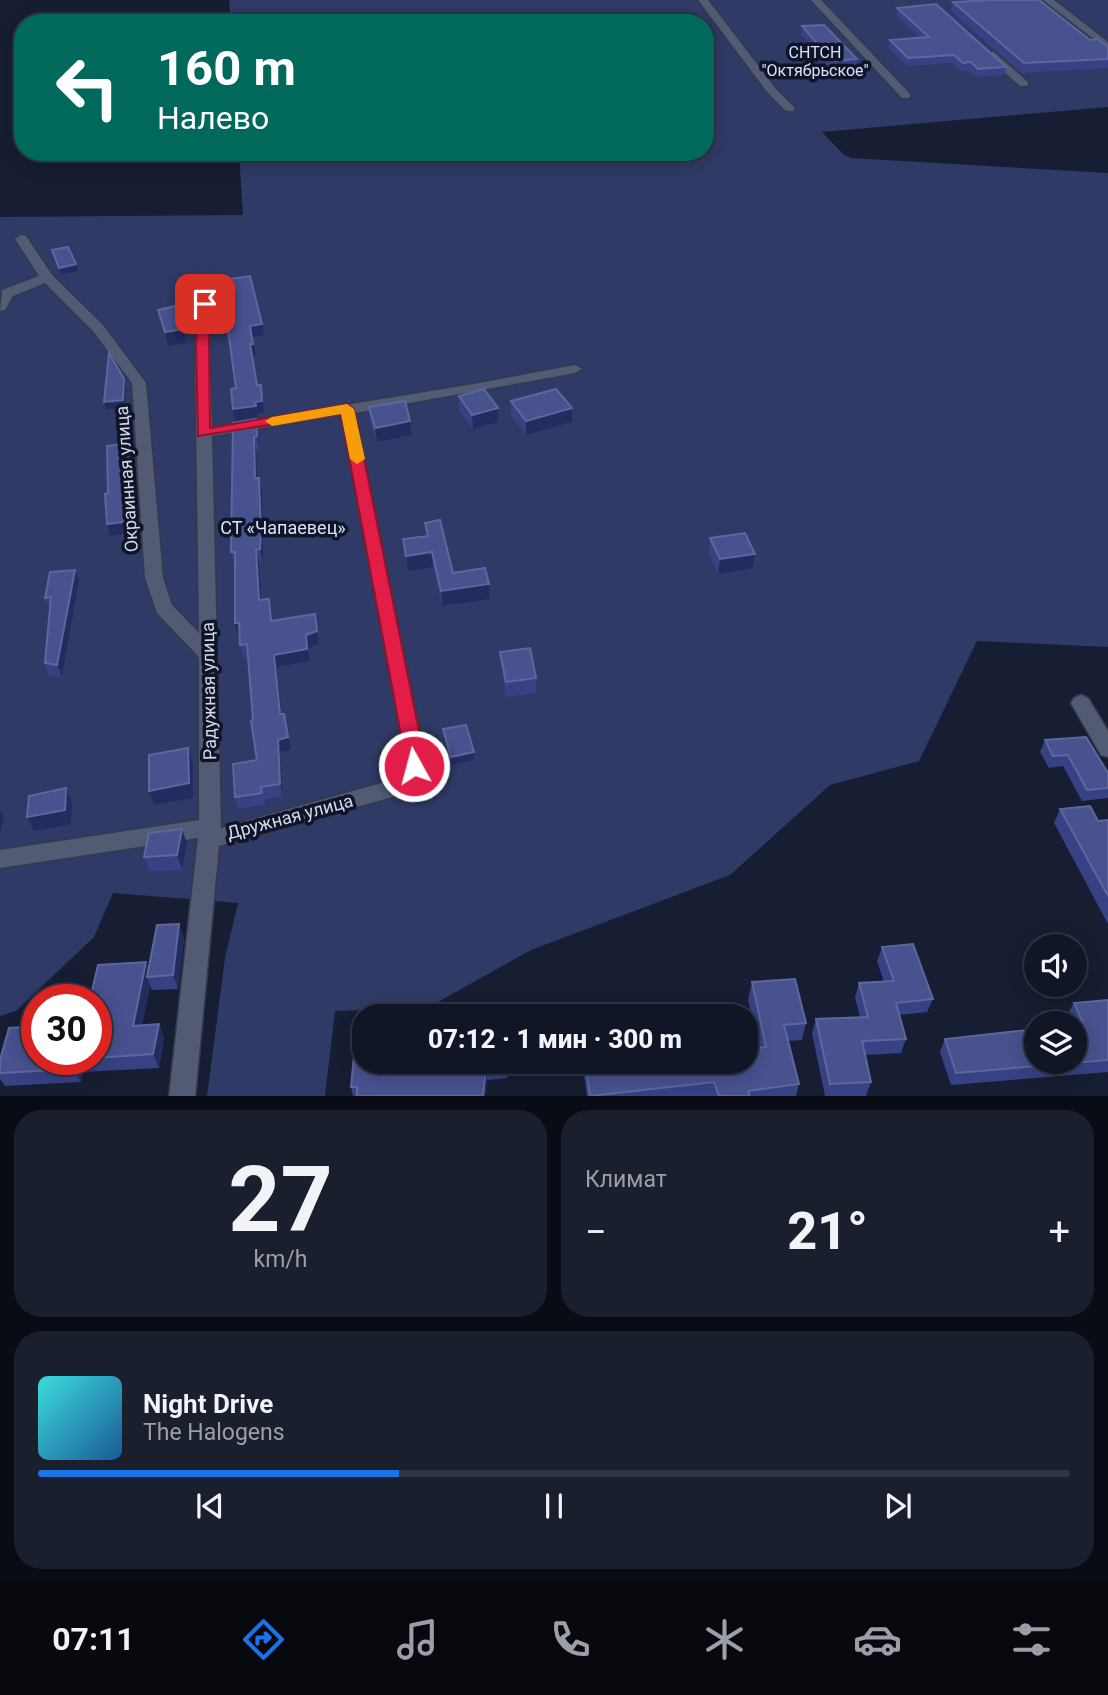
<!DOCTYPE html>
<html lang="ru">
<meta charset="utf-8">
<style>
:root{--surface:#111626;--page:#1a1f2e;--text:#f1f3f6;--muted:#9c9fa7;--line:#303543;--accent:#1a73e8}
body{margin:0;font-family:Roboto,sans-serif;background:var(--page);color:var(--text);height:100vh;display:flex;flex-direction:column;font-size:26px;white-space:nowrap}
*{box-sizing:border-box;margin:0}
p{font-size:23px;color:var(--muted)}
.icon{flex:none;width:38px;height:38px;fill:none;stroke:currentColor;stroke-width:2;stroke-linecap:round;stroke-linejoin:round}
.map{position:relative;height:1096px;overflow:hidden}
.sheet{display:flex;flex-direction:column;gap:14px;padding:14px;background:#090c15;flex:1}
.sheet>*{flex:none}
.hud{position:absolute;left:14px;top:14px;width:700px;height:147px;border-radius:28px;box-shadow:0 4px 18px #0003,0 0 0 2px var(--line);background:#00695c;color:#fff;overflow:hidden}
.fabs{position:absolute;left:1024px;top:934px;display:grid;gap:14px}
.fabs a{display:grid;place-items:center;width:63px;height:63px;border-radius:50%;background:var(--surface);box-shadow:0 4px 18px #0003,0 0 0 2px var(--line);font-size:35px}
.speed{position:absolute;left:21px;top:984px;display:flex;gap:14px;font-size:35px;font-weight:700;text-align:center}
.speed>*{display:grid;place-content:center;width:91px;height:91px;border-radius:50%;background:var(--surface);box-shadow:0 4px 18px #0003,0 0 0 2px var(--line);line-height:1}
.speed .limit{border:10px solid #d22;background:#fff;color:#111}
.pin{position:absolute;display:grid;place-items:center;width:60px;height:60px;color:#fff;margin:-30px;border-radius:14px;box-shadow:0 4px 10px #0006}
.me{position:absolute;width:77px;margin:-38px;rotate:353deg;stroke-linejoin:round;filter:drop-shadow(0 0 5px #0008)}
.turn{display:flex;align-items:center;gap:24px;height:147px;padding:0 28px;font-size:32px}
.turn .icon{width:91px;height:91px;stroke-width:2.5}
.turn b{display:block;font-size:49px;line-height:60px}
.big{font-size:52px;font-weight:800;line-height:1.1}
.sheet .widget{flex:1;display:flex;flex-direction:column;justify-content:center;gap:10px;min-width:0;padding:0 24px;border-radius:28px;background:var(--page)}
.sheet .dial{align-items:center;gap:0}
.dial b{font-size:91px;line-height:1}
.song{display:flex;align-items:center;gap:21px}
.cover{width:84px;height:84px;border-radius:10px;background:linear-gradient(135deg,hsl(180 70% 55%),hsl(210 70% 35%))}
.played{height:7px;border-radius:4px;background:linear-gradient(90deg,var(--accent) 35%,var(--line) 35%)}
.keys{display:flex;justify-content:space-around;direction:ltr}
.heat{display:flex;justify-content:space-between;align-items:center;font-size:38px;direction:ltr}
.sheet .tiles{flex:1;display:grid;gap:14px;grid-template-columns:1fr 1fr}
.widget:last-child{grid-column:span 2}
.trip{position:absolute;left:352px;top:1004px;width:406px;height:70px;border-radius:28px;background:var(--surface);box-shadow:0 4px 18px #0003,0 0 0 2px var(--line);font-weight:800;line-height:70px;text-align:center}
.tab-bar{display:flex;height:112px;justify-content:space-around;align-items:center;background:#07090f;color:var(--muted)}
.tab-bar .icon{width:49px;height:49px}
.tab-bar .current{color:var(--accent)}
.tab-bar b{font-size:32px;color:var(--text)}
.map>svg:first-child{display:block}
</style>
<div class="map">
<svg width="1108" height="1097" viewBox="0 0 1108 1097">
<rect width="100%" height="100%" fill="#171d33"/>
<!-- green -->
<polygon fill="#2f3a66" points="229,0 1108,0 1108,107 822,132 844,155 851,158 1108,173 1108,647 977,641 919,761 830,785 730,875 531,950 427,1008 335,1011 325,1096 207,1096 225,958 238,903 113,893 94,937 16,1011 0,1016 0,217 243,215 239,152 705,152 705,23 231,23"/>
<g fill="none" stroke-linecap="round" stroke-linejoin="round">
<defs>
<g id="minor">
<polygon points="698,0 708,0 776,89 794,107 794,111 786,111 768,93"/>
<polygon points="811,0 821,0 910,94 910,98 902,98"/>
<polygon points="1043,0 1054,0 1108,42 1108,50"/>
<polygon points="986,52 994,52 1028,82 1028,86 1020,86 986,56"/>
<path d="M21,235L26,236L52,275L103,325L146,383L163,578L172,605L199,633L195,343L201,282L206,281L213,285L209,343L212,427L474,384L575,365L582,369L575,373L355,413L424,751C424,768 419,781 406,793L219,846L195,1097H169L198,838L0,868V850L199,820V657L157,613L145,578L132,383L93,331L45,283L13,296L5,310L0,311L2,290L39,276L15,239ZM341,415L404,751L401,771L392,780L221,828L212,436Z"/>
<polygon points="1081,695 1088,698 1108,731 1108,757 1101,755 1071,703 1074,698"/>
</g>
</defs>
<!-- minor casing -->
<use href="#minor" stroke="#36394b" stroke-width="3"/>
<!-- minor -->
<use href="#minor" fill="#525a74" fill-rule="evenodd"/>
</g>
<!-- wall -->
<g fill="#364284">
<polygon points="953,2 1090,40 1108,47 1108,68 1021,73 951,11"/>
<polygon points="897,8 1006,67 1004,75 976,77 969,71 961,71 952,63 907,66 888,48 890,40 920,38 896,15"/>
<polygon points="802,26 857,59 856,67 831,69 801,34"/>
<polygon points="459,396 498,422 473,429 459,410"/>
<polygon points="511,401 572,408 572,422 526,435 511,415"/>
<polygon points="369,407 411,435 377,442 370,421"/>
<polygon points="233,423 258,431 259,448 256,449 257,478 262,490 263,545 263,562 259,562 261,600 271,611 272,621 319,644 308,648 310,661 277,667 282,714 291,750 280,752 283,797 264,799 265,805 238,809 235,797 257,760 248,657 243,657 240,645 240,635 238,636 235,564 234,564 231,552"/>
<polygon points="425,523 453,573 489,584 490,599 442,606 433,567 408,571 404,554 403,539 426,536"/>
<polygon points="710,538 755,554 753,568 718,574 709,553"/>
<polygon points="79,581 62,677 49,675 45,663 50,609 45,598"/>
<polygon points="500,652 536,678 536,693 506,697 501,666"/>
<polygon points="443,729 474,760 452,765 444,737"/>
<polygon points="1045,740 1108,773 1108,798 1082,801 1063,766 1049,768 1040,752"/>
<polygon points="1060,809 1098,821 1108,820 1108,924 1054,823"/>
<polygon points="187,843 182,870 149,871 144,857"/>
<polygon points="184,938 178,989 152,990 150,985 142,1025 159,1024 164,1038 159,1068 83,1072 81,1082 5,1086 0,1079 0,1060 37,1059 96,1059 96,999 146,962 148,967"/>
<polygon points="882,947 933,999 927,1012 899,1015 906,1039 901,1053 865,1055 871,1082 866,1096 825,1096 812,1033 816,1019 860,1017 855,997 859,983 884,982 877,961"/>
<polygon points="752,982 806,1023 802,1040 788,1041 799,1084 796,1096 587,1096 582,1062 746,1062 759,1047 748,1000"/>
<polygon points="1108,1000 1108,1072 951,1085 940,1052 945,1039 1029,1033 1074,1062 1074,1024 1071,1024 1067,1015 1074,1003"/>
<polygon points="507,1062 507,1078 487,1080 485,1096 353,1096 351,1087"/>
</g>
<!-- shaded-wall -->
<g fill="#222d5f">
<polygon points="76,264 78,271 61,274 59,268"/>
<polygon points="262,324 264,335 252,337 256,355 252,355 250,344 250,326"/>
<polygon points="183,329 186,343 168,346 165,332"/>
<polygon points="124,379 126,386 125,407 106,409 104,402"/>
<polygon points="261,385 264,413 258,413 258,417 235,421 233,409"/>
<polygon points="498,408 498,422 473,429 472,415"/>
<polygon points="572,408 572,422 526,435 526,421"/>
<polygon points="256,419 258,431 259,448 257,436"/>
<polygon points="410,421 411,435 377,442 375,428"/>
<polygon points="254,437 256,449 258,490 255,478"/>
<polygon points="127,443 130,454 133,500 134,489 137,504 133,532 110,536 107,524 130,490"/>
<polygon points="259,478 262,490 263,545 263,562 260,549"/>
<polygon points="256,550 259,562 262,613 259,600"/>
<polygon points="432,552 433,567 408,571 406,556"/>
<polygon points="755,554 753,568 718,574 720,559"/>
<polygon points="75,570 79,581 62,677 57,665"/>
<polygon points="489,584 490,599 442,606 441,591"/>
<polygon points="315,614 319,644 308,648 310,661 277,667 283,727 280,714 274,655 306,635"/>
<polygon points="235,623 239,623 242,635 238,636"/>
<polygon points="284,714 291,750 280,752 283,797 280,784 278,740"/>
<polygon points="188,748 193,763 193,798 154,805 149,791"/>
<polygon points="474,752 474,760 452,765 451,757"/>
<polygon points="66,788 72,803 71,824 34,831 27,817"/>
<polygon points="0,809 4,816 0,835"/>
<polygon points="182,829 187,843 182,870 177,855"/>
<polygon points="179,924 184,938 178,989 173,975"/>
<polygon points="146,962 152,976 147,977 150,985 139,1039 133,1026"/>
<polygon points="159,1024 164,1038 159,1068 153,1054"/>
<polygon points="76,1059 83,1072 81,1082 73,1069"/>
<polygon points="486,1067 487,1080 485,1096 483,1096"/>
</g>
<!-- building -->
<g fill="#47528f" stroke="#5d679d" stroke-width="2">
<polygon points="992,0 1039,0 1090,40 1097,39 1108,47 1108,59 1024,63 953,2"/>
<polygon points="936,4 1006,67 978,69 971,62 963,63 954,55 908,58 890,40 929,37 897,8"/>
<polygon points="824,25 857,59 832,61 802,26"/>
<polygon points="68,247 76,264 59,268 52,250"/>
<polygon points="250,276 262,324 250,326 253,344 250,344 257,385 261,385 262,401 255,402 256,406 233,409 231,389 236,388 225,309 228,308 222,280"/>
<polygon points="175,306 183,329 165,332 158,310"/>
<polygon points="109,353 124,379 123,400 104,402"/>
<polygon points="484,389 498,408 472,415 459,396"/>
<polygon points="556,389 572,408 526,421 511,401"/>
<polygon points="405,401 410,421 375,428 369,407"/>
<polygon points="256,419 257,436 254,437 255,478 259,478 261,533 260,549 256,550 259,600 269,599 271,621 315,614 317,631 306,635 307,649 274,655 280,714 284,714 288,737 278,740 280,784 261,787 262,793 235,797 233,764 257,760 251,721 253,720 247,644 240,645 239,623 235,623 235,552 231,552 233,423"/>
<polygon points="127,443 130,490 134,489 134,493 130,521 107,524 105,494 108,493 107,446"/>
<polygon points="440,520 453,573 485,568 489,584 441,591 432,552 406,556 403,539 428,536 425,523"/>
<polygon points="745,533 755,554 720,559 710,538"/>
<polygon points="75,570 57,665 45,663 51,597 45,598 50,572"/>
<polygon points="530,648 536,678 506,682 500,652"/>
<polygon points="466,725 474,752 451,757 443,729"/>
<polygon points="1086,737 1108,773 1108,788 1087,790 1068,755 1053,756 1045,740"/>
<polygon points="188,748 189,783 149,791 149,755"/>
<polygon points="66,788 65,810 27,817 29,796"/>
<polygon points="1090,806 1098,821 1108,820 1108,896 1060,809"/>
<polygon points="182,829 177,855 144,857 149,833"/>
<polygon points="179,924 173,975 147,977 157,925"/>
<polygon points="913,944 933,999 896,1003 906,1039 862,1041 871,1082 830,1084 816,1019 868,1017 859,983 894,981 882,947"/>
<polygon points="146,962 133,1026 159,1024 153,1054 96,1058 96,999 90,999 98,965"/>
<polygon points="795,979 806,1023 784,1025 799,1084 748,1091 750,1096 719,1096 714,1082 590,1096 585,1062 746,1062 746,1049 766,1047 752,982"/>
<polygon points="1108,1000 1108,1060 956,1073 945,1039 1028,1030 1029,1033 1036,1032 1036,1062 1074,1062 1074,1029 1085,1028 1074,1003"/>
<polygon points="37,1026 37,1059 80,1059 76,1059 73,1069 0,1073 0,1060 9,1028"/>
<polygon points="354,1056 364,1056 364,1062 506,1062 506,1065 486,1067 483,1096 357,1096 357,1087 351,1087"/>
</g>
<!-- route -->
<polygon fill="#e11d48" stroke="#92132f" stroke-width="2" points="205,300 211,304 209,343 210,428 347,404 354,409 423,751 424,766 421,772 414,774 407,772 404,751 341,414 198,436 196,343 199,304"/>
<!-- slow -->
<polygon fill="#f59e0b" points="347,404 354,409 365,459 357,464 350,459 341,414 272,426 265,421 272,417"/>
<g text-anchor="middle" stroke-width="7" stroke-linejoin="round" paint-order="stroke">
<!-- far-park labels -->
<g font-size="16" fill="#dae1f6" stroke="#0f1429">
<text x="815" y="58">СНТСН<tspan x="815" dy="18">"Октябрьское"</tspan></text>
</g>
<!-- street labels -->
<g font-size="18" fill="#d3d8e7" stroke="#0f1429">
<text transform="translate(127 479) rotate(-94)" y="6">Окраинная улица</text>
<text transform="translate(209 691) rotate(-91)" y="6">Радужная улица</text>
<text transform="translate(290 817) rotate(-15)" y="6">Дружная улица</text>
</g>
<!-- park labels -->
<g font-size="18" fill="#dae1f6" stroke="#0f1429">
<text x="283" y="534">СТ «Чапаевец»</text>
</g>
</g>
</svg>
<div class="fabs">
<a><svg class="icon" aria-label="sound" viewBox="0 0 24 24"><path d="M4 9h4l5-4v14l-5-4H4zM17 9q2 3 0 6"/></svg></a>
<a><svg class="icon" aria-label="layers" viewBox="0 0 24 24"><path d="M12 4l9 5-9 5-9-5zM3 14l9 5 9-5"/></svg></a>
</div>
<div class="speed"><div class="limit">30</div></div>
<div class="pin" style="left:205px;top:304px;background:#d93025"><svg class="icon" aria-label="arrive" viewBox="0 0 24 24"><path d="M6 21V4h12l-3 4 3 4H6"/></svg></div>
<svg class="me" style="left:414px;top:766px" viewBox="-20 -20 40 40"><circle r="17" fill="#e11d48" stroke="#fff" stroke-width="3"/><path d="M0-11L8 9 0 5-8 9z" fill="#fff"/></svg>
<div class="trip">07:12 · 1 мин · 300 m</div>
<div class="hud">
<div class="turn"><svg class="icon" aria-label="left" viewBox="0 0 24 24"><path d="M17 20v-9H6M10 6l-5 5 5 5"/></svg><div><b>160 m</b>Налево</div></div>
</div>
</div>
<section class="sheet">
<div class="tiles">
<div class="widget dial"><b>27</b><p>km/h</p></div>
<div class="widget"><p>Климат</p>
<div class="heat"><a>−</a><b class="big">21°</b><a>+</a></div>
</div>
<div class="widget">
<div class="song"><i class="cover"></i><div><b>Night Drive</b><p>The Halogens</p></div></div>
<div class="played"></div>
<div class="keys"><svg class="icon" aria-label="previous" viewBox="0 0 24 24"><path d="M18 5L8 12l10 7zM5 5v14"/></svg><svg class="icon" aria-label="pause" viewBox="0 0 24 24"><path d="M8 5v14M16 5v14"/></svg><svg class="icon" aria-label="next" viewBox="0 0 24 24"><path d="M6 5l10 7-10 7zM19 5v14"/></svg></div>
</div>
</div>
</section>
<nav class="tab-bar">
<b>07:11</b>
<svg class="icon current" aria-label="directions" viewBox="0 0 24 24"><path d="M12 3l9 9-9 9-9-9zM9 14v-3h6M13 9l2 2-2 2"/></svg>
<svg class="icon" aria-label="music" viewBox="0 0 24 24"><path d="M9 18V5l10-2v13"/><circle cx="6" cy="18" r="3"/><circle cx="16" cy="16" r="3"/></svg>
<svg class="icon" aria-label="phone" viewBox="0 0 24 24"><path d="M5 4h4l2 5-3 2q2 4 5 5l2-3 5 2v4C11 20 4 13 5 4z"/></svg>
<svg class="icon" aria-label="climate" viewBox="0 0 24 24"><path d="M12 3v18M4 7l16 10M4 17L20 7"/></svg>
<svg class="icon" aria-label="car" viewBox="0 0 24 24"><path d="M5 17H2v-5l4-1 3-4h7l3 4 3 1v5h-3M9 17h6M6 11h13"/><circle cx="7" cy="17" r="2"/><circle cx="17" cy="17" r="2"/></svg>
<svg class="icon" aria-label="filters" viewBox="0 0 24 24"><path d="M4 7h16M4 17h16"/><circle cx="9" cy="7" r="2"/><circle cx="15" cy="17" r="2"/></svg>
</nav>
